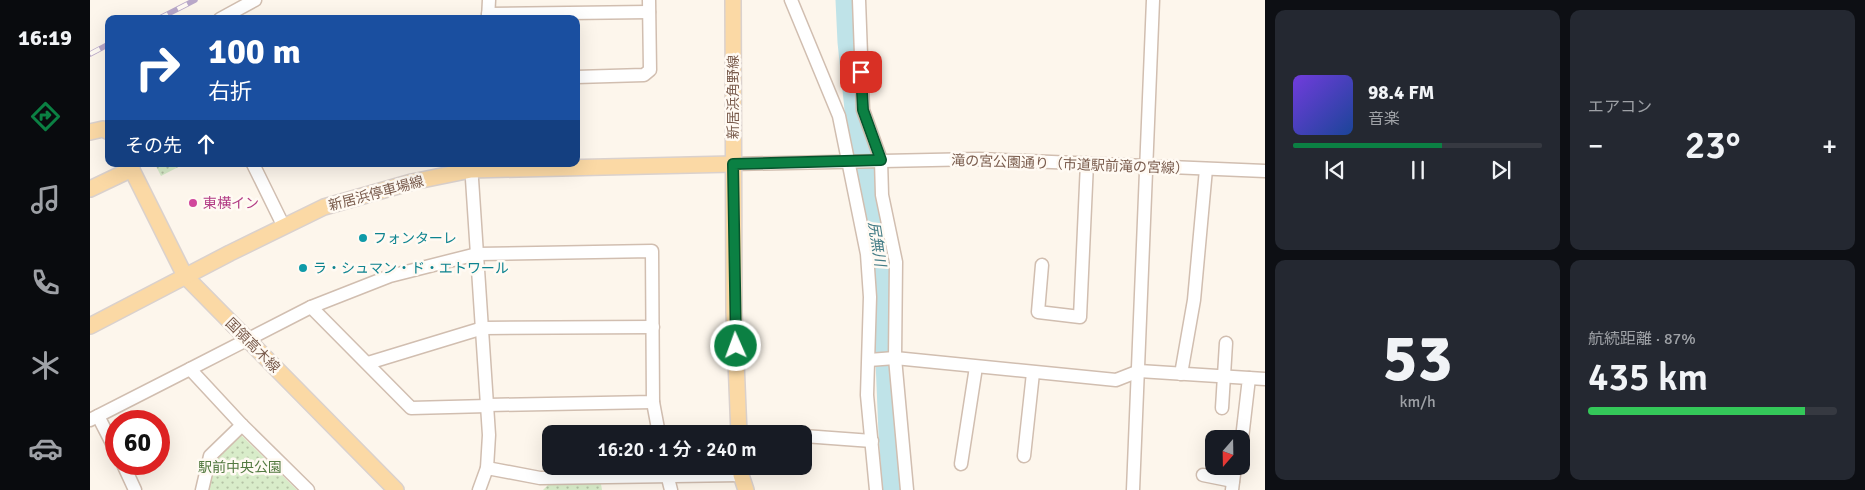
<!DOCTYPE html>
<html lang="ja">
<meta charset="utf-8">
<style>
:root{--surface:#171b24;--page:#242831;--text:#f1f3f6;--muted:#9ea1a6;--line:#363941;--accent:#0b8043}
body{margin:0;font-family:Signika,"Noto Sans JP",sans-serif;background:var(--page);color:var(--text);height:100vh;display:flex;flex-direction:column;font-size:19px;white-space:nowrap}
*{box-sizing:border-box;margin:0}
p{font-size:16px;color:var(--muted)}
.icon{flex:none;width:28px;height:28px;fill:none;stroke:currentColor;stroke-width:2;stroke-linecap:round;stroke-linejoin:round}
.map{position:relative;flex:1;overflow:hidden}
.sheet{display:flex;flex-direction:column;gap:10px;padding:10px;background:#0d0f14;width:600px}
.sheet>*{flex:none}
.hud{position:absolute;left:15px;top:15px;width:475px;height:152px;border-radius:10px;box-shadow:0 5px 20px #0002;background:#1a4fa0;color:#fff;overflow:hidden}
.needle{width:32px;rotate:200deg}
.buttons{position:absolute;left:1115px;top:430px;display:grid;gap:10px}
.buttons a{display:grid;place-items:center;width:45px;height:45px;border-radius:10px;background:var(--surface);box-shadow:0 5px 20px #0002;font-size:25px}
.speed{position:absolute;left:15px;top:410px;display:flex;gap:10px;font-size:25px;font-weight:700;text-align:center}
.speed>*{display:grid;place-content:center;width:65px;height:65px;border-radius:50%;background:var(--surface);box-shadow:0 5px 20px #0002;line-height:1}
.speed .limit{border:8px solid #d22;background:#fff;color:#111}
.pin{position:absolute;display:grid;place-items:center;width:42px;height:42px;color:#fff;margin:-21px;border-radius:10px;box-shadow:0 2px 8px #0006}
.me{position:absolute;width:55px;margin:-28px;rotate:358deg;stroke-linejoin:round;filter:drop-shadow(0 0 4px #0008)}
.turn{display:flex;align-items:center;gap:18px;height:105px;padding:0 20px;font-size:22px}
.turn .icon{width:65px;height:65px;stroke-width:2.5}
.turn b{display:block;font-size:35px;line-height:42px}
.then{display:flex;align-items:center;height:48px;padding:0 20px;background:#0003;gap:10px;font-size:19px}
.big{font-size:38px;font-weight:600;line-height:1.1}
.sheet .tile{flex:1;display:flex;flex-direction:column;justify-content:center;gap:8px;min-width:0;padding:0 18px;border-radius:10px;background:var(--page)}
.sheet .dial{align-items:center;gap:0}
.dial b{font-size:65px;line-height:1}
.song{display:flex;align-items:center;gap:15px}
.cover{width:60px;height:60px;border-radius:8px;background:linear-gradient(135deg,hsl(260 70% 55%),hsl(220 70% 35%))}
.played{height:5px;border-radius:2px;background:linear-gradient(90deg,var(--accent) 60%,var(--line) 60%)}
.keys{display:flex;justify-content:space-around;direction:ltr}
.heat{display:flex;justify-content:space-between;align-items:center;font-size:28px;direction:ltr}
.charge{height:8px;border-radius:4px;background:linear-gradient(90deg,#34c759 87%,var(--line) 0)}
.sheet .tiles{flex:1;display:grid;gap:10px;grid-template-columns:repeat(2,1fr)}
.trip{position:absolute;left:452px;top:425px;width:270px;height:50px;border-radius:10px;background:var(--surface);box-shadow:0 5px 20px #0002;font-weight:600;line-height:50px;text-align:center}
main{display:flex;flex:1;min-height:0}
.tabs{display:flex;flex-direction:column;width:90px;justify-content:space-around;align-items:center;background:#090b0e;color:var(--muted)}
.tabs .icon{width:35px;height:35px}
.tabs .active{color:var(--accent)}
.tabs b{font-size:22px;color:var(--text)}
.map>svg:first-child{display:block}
</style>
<main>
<nav class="tabs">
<b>16:19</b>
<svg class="icon active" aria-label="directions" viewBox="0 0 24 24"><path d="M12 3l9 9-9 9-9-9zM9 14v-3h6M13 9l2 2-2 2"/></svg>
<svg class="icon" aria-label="music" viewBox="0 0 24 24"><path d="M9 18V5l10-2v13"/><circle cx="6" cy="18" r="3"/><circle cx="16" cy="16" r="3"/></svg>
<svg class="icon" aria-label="phone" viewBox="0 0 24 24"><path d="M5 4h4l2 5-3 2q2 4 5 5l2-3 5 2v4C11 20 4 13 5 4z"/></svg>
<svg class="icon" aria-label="climate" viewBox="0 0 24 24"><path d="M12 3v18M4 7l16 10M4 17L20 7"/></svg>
<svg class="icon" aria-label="car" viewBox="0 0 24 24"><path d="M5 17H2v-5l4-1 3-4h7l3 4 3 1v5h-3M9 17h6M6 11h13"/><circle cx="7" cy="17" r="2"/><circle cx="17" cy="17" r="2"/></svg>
</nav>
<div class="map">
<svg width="1175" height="490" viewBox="0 0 1175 490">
<defs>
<pattern id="park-dots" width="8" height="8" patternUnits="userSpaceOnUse" patternTransform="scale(1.25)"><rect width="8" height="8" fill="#d8ecc9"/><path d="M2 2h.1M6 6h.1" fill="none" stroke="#b4c2a5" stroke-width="1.8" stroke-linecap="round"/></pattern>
</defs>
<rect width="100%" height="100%" fill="#fdf6ec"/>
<!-- park -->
<g fill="url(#park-dots)">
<polygon points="65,164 94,164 71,176"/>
<polygon points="147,436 152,436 207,490 119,490 126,460"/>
<polygon points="459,484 511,484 512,490 453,490"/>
</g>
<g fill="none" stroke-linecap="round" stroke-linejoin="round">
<!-- river -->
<polyline stroke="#bfe3e8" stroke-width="21" points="756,0 758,42 768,138 785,217 792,262 799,434 803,490"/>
<defs>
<g id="minor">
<polyline points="701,0 749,116 777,254 780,297 777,395 786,490"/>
<polyline points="769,0 773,110 791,160 792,195 806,262 805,358 817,490"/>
<polyline points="398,14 559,12"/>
<polyline points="130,19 165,0"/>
<polyline points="398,19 399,0"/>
<polyline points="486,77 554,75 560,70 559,0"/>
<polyline points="163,164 194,227"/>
<polyline points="381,164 399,435 397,468 389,490"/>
<polyline points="643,164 889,159 1175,171"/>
<polyline points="952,265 948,312 990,317 997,163"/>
<polyline points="221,307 321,408 398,406"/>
<polyline points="779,360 805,358 1026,380 1049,371 1159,378 1151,447"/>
<polyline points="278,363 393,328 563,327"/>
<polyline points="100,369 221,307 300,276 387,254 562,251 563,402 398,405"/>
<polyline points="1091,374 1104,300 1116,169"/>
<polyline points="1159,378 1175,379"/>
<polyline points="563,402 569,434"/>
<polyline points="1132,408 1136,343"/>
<polyline points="8,416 26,451"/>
<polyline points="0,420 100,369 152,425 218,490"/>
<polyline points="649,433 672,434"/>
<polyline points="714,436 782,441"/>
<polyline points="934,456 943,373"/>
<polyline points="33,464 45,490"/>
<polyline points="871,464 886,367"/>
<polyline points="575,466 581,490"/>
<polyline points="397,468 450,478 651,475"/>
<polyline points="1113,475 1143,481"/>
<polyline points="112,490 120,456 152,425"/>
<polyline points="1043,490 1063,0"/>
<polyline points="1142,490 1145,466"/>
</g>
<g id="major">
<polyline points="643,0 644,312 649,434"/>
<polyline points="0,132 13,129 19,132"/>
<polyline points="39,164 95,276 306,490"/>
<polyline points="0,189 42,169"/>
<polyline points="0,326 140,253 234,207 322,182 381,170 643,164"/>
<polyline points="651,466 651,475 656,490"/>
</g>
</defs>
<!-- minor casing -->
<use href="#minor" stroke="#d1beb0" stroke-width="15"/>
<!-- major casing -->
<use href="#major" stroke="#dad1cd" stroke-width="18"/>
<!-- minor -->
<use href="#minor" stroke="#fff" stroke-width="12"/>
<!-- major -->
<use href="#major" stroke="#fbd9a5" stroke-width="15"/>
<defs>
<g id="rail">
<polyline points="68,19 105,0"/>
<polyline points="0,54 19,44"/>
</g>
</defs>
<!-- rail casing -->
<use href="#rail" stroke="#b9a8c9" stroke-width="5.5"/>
<!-- rail -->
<use href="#rail" stroke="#fffaf3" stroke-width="4" stroke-dasharray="11" stroke-linecap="butt"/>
</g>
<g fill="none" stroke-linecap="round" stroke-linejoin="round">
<defs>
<polyline id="route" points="646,346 643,164 791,160 773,110 771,72"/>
</defs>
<!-- route casing -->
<use href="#route" stroke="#07532c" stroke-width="12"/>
<!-- route -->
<use href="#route" stroke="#0b8043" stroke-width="9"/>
</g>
<!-- markers -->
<circle fill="#d1479c" stroke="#fffaf3" stroke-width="2" cx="103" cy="203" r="5"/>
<g fill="#0f9aa8" stroke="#fffaf3" stroke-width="2">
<circle cx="273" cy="238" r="5"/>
<circle cx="213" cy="268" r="5"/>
</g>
<g text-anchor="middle" stroke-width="5" stroke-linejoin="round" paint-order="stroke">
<!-- street labels -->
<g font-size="14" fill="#7a5c4d" stroke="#fffaf3">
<text transform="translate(643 97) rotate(-90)" y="5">新居浜角野線</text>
<text transform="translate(980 164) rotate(2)" y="5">滝の宮公園通り（市道駅前滝の宮線）</text>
<text transform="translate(286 193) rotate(-15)" y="5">新居浜停車場線</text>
<text transform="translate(163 345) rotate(45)" y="5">国領高木線</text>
</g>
<!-- hotel labels -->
<g font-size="14" fill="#b23c85" stroke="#fffaf3" text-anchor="start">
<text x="113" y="208">東横イン</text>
</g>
<!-- culture labels -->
<g font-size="14" fill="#0d838f" stroke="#fffaf3" text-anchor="start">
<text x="283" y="243">フォンターレ</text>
<text x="223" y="273">ラ・シュマン・ド・エトワール</text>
</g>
<!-- park labels -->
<g font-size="14" fill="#537a41" stroke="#fffaf3">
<text x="150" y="472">駅前中央公園</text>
</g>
<!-- water labels -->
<g font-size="15" font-style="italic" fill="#437c86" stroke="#fffaf3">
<text transform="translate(787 244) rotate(81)" y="5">尻無川</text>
</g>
</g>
</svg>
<div class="buttons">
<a><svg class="needle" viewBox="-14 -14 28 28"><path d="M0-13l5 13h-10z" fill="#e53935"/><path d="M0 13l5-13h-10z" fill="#9ea1a6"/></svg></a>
</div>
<div class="speed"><div class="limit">60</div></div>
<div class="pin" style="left:771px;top:72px;background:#d93025"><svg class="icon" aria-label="arrive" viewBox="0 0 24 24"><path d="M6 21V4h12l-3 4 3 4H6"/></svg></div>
<svg class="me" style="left:646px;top:346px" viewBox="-20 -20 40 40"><circle r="17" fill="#0b8043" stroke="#fff" stroke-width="3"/><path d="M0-11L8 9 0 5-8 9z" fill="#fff"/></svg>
<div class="trip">16:20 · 1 分 · 240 m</div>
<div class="hud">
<div class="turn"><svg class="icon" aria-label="right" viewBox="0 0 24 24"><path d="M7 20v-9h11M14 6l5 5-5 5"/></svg><div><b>100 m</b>右折</div></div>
<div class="then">その先<svg class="icon" aria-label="ahead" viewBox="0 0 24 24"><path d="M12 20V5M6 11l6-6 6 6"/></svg></div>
</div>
</div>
<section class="sheet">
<div class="tiles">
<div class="tile">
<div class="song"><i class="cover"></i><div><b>98.4 FM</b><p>音楽</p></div></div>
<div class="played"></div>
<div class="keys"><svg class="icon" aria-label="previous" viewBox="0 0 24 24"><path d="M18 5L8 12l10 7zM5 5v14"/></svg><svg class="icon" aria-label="pause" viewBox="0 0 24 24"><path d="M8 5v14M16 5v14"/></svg><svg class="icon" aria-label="next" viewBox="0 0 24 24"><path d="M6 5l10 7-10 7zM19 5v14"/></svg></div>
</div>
<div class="tile"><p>エアコン</p>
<div class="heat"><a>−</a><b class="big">23°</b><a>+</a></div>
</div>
<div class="tile dial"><b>53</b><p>km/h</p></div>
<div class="tile"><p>航続距離 · 87%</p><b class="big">435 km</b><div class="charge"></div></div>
</div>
</section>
</main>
